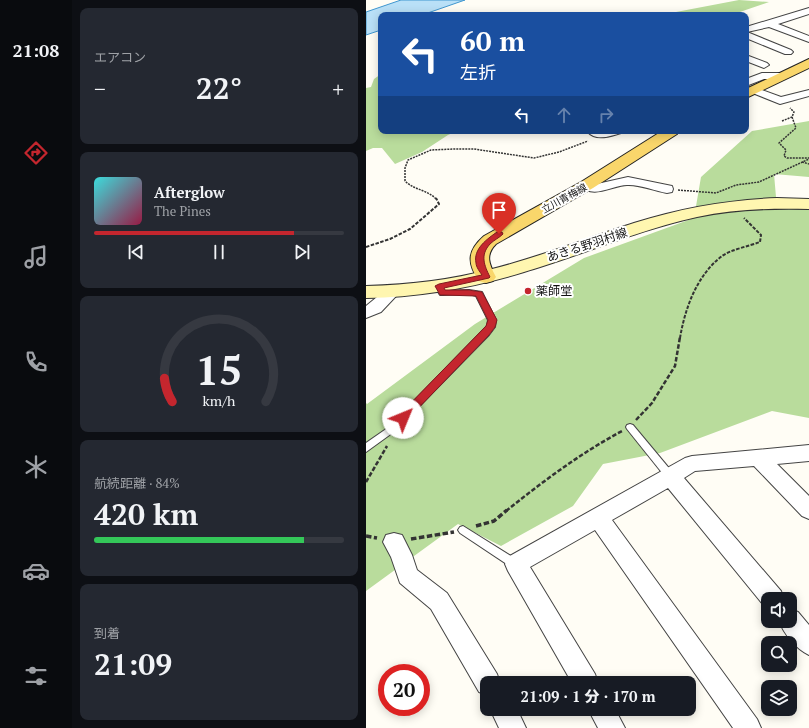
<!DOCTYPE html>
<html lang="ja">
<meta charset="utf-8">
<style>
:root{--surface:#171b24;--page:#242831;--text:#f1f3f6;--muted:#9ea1a6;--line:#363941;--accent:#c4262e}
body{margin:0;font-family:"PT Serif","Noto Sans JP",serif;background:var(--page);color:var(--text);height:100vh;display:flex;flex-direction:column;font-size:15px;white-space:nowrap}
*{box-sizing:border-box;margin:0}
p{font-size:13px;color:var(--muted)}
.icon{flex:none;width:22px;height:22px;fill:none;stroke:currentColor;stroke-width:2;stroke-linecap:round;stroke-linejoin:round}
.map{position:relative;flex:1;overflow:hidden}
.panel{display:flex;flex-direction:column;gap:8px;padding:8px;background:#0d0f14;width:294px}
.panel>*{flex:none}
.top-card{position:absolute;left:12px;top:12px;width:371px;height:122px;border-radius:8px;box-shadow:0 2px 10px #0003;background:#1a4fa0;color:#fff;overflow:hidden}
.tools{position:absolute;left:395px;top:592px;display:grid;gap:8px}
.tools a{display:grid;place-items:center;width:36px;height:36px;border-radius:8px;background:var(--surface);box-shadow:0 2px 10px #0003;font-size:20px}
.speed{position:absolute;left:12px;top:664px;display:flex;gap:8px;font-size:20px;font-weight:700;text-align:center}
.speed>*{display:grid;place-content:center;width:52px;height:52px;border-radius:50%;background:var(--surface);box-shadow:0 2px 10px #0003;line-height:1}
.speed .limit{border:6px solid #d22;background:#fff;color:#111}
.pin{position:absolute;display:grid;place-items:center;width:34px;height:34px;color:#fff;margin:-41px -17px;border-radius:50% 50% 50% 0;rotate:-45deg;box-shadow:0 0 4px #0007}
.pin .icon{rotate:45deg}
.me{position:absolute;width:44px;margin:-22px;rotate:45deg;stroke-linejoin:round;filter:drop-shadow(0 0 3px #0008)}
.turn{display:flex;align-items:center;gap:14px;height:84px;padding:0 16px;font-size:18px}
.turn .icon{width:52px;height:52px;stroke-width:2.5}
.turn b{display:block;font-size:28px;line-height:34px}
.lanes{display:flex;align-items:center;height:38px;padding:0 16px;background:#0003;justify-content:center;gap:20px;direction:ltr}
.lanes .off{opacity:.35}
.big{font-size:30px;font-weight:800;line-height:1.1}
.panel .widget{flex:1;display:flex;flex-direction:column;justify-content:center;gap:6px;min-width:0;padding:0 14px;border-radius:8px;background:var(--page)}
.panel .dial{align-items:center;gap:0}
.dial svg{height:104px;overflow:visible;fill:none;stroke:var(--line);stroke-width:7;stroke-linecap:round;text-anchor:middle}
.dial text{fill:var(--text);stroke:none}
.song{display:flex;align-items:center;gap:12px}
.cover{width:48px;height:48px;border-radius:6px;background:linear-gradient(135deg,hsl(180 70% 55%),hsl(340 70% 35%))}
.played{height:4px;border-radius:2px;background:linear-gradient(90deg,var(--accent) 80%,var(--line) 80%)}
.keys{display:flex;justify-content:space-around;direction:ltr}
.heat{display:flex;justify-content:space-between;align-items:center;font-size:22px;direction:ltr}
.charge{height:6px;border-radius:3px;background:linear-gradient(90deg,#34c759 84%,var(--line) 0)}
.trip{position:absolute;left:114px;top:676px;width:216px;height:40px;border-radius:8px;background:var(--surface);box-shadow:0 2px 10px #0003;font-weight:800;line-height:40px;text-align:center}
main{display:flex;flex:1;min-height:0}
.tab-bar{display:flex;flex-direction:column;width:72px;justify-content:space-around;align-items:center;background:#090b0e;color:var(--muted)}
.tab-bar .icon{width:28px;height:28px}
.tab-bar .on{color:var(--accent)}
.tab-bar b{font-size:18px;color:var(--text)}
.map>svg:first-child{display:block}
</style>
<main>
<nav class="tab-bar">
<b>21:08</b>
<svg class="icon on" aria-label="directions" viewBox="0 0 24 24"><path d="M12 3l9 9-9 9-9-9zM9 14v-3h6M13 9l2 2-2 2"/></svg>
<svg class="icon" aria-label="music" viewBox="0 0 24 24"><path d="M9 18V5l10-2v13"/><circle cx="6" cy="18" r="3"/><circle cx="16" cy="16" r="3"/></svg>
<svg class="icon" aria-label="phone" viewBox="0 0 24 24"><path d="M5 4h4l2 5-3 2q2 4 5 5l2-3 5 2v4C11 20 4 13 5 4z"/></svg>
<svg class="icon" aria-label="climate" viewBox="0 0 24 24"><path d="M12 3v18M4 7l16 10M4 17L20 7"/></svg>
<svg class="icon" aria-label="car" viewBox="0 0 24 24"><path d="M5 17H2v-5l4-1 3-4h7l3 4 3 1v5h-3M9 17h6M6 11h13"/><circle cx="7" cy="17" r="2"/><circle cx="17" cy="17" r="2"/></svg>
<svg class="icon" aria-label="filters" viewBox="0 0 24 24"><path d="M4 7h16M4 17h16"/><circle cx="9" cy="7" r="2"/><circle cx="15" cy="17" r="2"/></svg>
</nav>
<section class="panel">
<div class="widget"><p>エアコン</p>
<div class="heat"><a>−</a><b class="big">22°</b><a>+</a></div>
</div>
<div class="widget">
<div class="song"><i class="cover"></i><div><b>Afterglow</b><p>The Pines</p></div></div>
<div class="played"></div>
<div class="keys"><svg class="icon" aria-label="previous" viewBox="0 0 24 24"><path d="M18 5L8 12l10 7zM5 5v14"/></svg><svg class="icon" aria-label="pause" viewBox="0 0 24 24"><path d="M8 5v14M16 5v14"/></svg><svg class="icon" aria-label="next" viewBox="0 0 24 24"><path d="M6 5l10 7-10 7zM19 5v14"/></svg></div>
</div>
<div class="widget dial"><svg viewBox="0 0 100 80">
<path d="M14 69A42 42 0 1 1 86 69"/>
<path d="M14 69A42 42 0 0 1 8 51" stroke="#c4262e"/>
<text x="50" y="56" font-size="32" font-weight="700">15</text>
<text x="50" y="72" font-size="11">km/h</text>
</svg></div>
<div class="widget"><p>航続距離 · 84%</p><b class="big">420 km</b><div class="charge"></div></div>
<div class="widget"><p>到着</p><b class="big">21:09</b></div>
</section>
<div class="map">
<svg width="443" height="728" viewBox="0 0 443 728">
<rect width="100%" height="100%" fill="#fffdf5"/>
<!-- forest -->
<g fill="#b9dc9c">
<polygon points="373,0 403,2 365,15 283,15 310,12"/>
<polygon points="15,74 15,131 91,131 82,135 56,152 29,164 16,148 7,148 0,151 0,88 5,87 8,79"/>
<polygon points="443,121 443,177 408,174 410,197 443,208 443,418 406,411 294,453 237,464 207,506 135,546 92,524 0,591 0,403 1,404 109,324 218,258 328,218 335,177 386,131"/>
</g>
<!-- water -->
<polygon fill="#b9e0f7" stroke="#3f96cf" points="35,0 99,0 56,15 15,15 15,30 0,35 0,12"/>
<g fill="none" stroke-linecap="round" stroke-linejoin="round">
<defs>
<g id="lane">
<polygon points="70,285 76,285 79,291 103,290 116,292 130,320 129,327 123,335 29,431 0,452 0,443 23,427 121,326 122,320 110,296 103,294 77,295 74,295 69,287"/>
<polygon points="264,424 267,425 307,473 309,476 307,479 304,480 301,479 261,429 260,427 261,425"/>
<polygon points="97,526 153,561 154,564 153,567 149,569 145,567 94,533 92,530 94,527"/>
</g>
<g id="street">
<polygon points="443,8 443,14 412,24 443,36 443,42 403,27 381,32 425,50 427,52 425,54 419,54 380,38 380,27"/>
<polygon points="380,55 401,63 403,65 398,68 380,61"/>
<polygon points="396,73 417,73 422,76 417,79 398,79 380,86 380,79"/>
<polygon points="388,87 415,97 443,90 443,96 414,104 384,92 383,90 384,88"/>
<path d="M221,131H257L255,133C244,136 230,142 221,131Z"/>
<path d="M262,177L306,186L307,189L306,192L301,193C290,191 272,184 261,185C248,185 225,200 215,185L216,182L221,181L231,184Z"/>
<polygon points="27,286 32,288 35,291 32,294 15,312 0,318 0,306 22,288"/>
<polygon points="443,445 443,461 411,464 443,496 443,519 436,516 388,466 329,471 318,478 415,591 418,599 402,599 402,608 399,607 302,488 246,520 391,719 395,728 367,728 229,530 164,567 229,674 232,683 206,683 142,571 139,564 142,557 319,458 326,456"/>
<polygon points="28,533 36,535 46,555 51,570 81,593 131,674 134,683 121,683 121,695 113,692 65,609 34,583 25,557 17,542 20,535"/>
<path d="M424,609L432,612L443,625V655C430,649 418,634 413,621H424Z"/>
<polygon points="124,709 151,709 160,728 133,728"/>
<polygon points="222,709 249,709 259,728 232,728"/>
</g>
<path id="secondary" d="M411,198L443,199V209C406,208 368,209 331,217C272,230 216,255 158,272C106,288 54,297 0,298V286C43,285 85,280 126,269C174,257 221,238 268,223C315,208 362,200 411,198Z"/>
<g id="primary">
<polygon points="443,59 443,68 380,98 380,89"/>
<path d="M296,131H313L311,134L227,188L130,244C119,255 123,264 130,277L127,281L120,283L113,281C101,263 101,251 118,236L215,182Z"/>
</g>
</defs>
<!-- lane casing -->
<use href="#lane" stroke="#444" stroke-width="2"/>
<!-- street casing -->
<use href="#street" stroke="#444" stroke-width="2"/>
<!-- secondary casing -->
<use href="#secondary" stroke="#333" stroke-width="2"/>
<!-- primary casing -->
<use href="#primary" stroke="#222" stroke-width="2"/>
<!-- path-far3 -->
<g stroke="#333" stroke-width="1.5" stroke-dasharray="2 1" stroke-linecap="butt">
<polyline points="426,117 430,128 413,143 420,150 418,156 421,158 443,158"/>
<polyline points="416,121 426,117 428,112 424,108"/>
<polyline points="436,162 443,164"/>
<polyline points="312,190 350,193 370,185 393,182 443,159"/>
<path d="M70,199C62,190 48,190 39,181V168L42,160L65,150L89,149H108L168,158L193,152L222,141"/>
</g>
<!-- path-far2 -->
<g stroke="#333" stroke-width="2" stroke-dasharray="3.5 1.5" stroke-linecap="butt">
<polyline points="0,247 24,239 44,229 73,204 70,198"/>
<path d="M314,338C319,308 331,275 356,256C364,250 383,246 394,242L395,235L378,218"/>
</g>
<!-- path-far1 -->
<g stroke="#333" stroke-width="2.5" stroke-dasharray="4.5 2" stroke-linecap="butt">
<polyline points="270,420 286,403 309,366 314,337"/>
<polyline points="0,482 21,446"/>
<path d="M140,511C176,482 215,453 256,431"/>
</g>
<!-- path -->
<g stroke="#333" stroke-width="3.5" stroke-dasharray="5.5 2.5" stroke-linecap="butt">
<polyline points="110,526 128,521 141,510"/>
<polyline points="0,536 11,538"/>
<polyline points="45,539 88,532"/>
</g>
<!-- lane -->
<use href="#lane" fill="#fff" fill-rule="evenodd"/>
<!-- street -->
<use href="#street" fill="#fff" fill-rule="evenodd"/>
<!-- secondary -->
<use href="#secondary" fill="#fff6b0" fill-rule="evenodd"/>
<!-- primary -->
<use href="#primary" fill="#f9d66b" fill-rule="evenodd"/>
</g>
<!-- route -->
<path fill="#c4262e" stroke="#7f191e" d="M131,232H136L137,234C133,238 128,240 124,244C114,255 118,265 124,277L123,278L78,288L79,290H102L116,292L131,320L129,327L123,335L40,421H33L32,418L33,415L120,326L122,320L110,296L77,295H74L69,286L73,284L116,275C114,272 110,267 110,263C107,249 121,239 131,232Z"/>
<!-- markers -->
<circle fill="#c4262e" stroke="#fff" stroke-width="1.5" cx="162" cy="291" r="4"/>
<g text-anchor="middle" stroke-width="4" stroke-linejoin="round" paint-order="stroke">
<!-- far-street labels -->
<g font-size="10" fill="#111" stroke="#fff">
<text transform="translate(198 198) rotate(-29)" y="4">立川青梅線</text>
</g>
<!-- street labels -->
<g font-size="12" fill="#111" stroke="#fff">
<text transform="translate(221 245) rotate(-18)" y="4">あきる野羽村線</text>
</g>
<!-- poi labels -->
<g font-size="12" fill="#111" stroke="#fff" text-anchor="start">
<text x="170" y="295">薬師堂</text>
</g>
</g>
</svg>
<div class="tools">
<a><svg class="icon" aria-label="sound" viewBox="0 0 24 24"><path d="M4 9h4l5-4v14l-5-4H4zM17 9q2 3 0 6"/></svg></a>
<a><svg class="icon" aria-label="search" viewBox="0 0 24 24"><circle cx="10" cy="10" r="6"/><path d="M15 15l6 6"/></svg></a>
<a><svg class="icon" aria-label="layers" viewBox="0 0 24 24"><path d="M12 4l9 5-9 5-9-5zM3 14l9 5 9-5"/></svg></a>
</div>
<div class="speed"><div class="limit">20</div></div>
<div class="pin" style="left:133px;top:234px;background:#d93025"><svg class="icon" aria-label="arrive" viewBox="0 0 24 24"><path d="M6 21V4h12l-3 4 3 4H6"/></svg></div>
<svg class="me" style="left:37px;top:418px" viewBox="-20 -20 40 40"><circle r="19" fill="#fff"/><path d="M0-13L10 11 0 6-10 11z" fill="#c4262e"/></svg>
<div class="trip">21:09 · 1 分 · 170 m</div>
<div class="top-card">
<div class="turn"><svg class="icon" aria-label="left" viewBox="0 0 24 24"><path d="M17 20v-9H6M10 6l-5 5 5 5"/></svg><div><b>60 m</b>左折</div></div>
<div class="lanes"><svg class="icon" aria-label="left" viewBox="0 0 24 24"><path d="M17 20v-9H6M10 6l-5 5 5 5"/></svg><svg class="icon off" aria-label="ahead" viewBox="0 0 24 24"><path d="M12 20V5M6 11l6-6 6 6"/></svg><svg class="icon off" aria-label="right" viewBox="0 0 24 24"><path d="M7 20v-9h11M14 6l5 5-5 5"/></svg></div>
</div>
</div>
</main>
